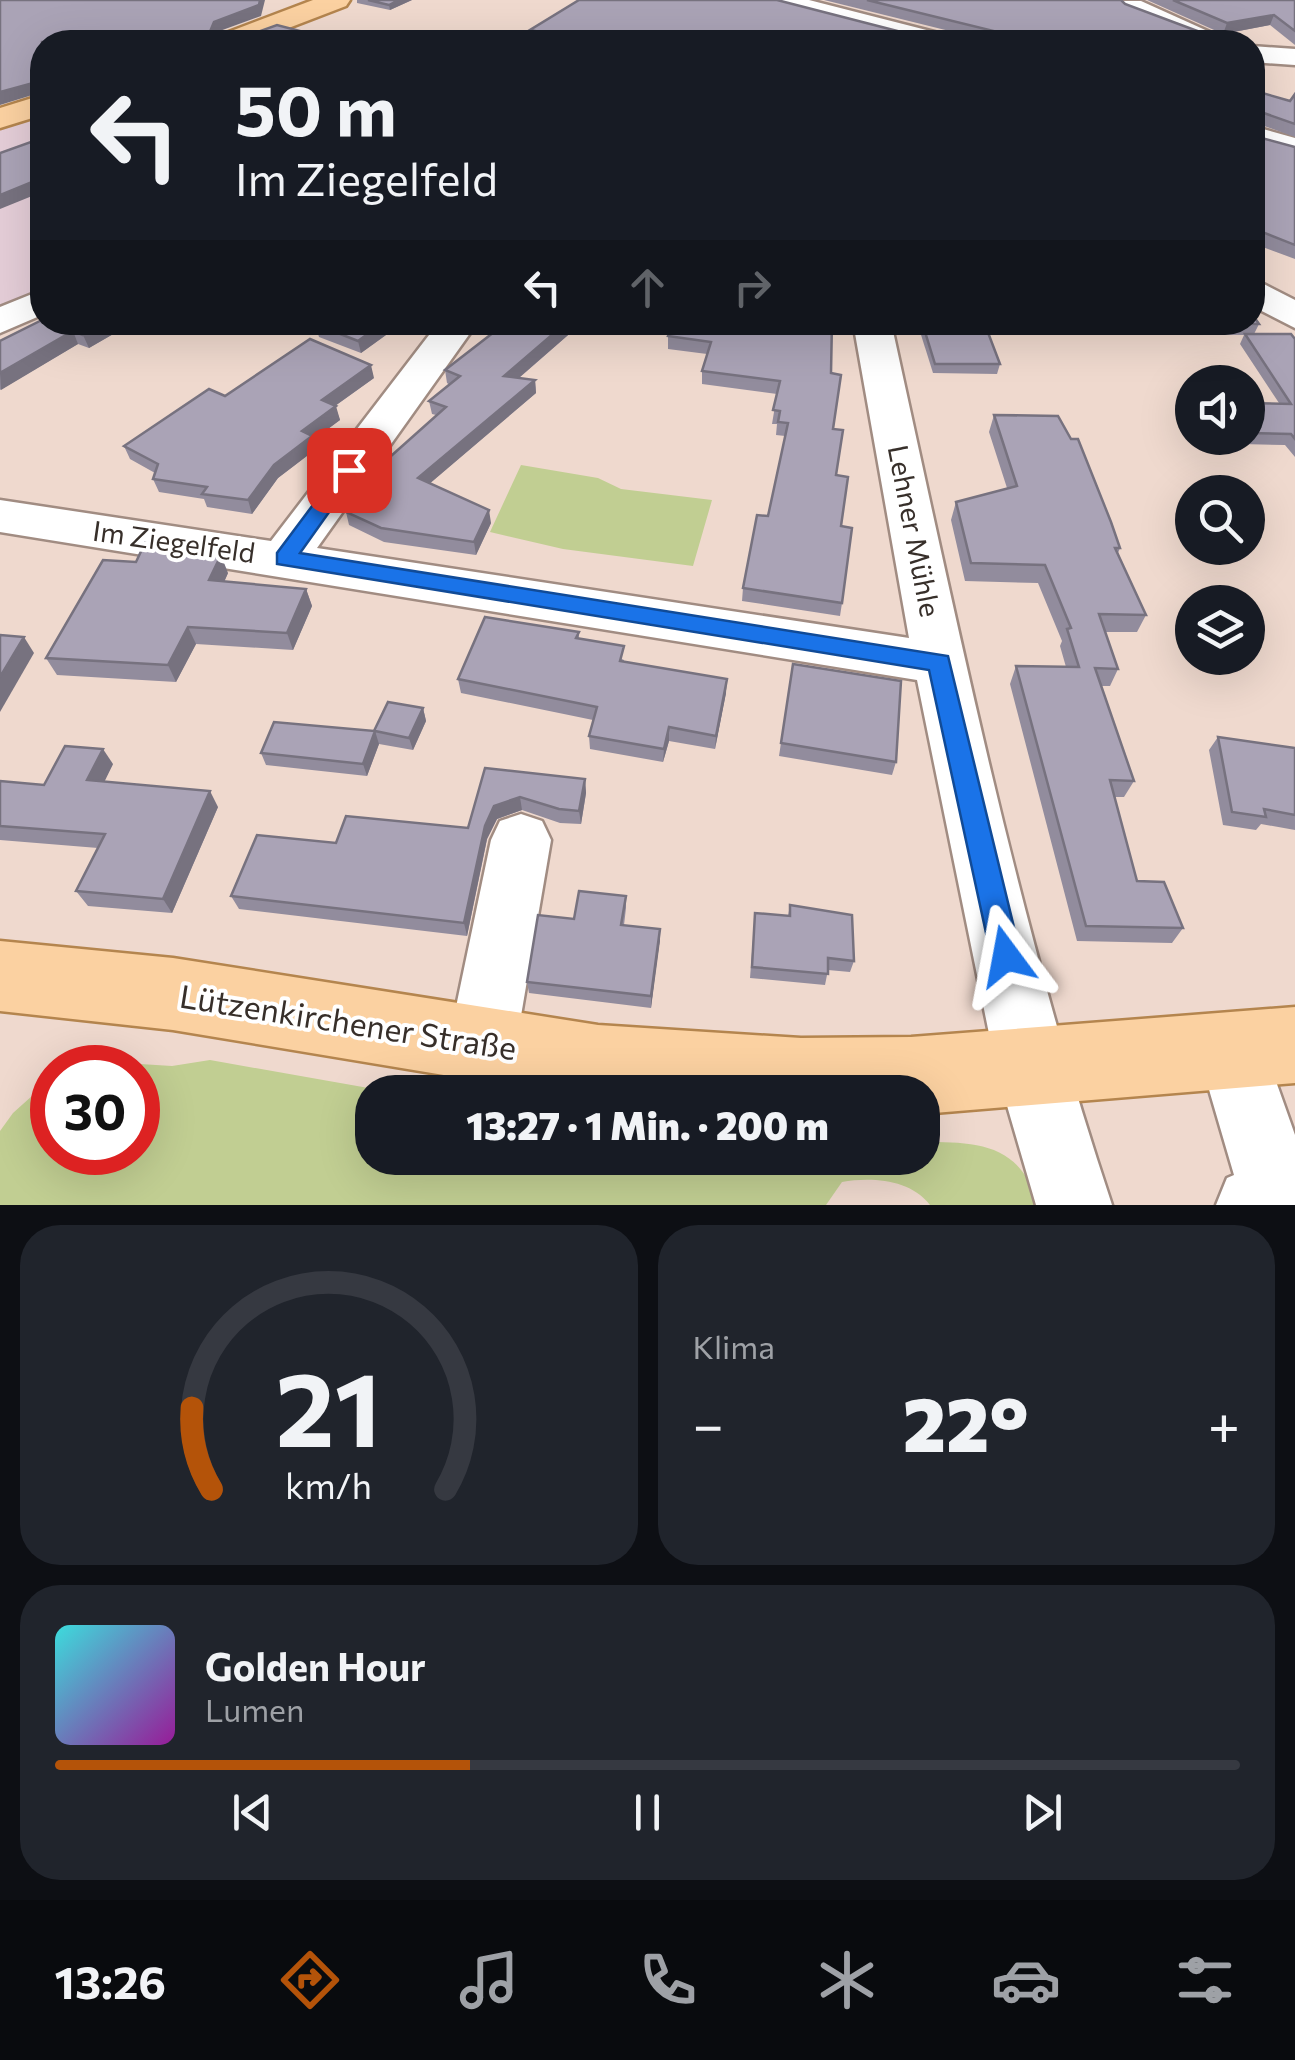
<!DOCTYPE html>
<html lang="de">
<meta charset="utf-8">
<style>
:root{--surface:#171b24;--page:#20242c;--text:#f1f3f6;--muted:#9ea1a6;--line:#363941;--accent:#b45309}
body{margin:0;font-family:Commissioner,sans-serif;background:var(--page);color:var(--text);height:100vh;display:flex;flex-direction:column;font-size:38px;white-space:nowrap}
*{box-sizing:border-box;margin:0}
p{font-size:32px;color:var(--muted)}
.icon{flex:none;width:55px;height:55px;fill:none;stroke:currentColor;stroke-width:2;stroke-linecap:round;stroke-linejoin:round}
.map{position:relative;height:1205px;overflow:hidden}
.panel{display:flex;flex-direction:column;gap:20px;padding:20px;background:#0d0f14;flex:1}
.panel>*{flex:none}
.banner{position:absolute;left:30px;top:30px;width:1235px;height:305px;border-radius:40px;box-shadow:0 10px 40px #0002;background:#171b24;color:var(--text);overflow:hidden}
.buttons{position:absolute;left:1175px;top:365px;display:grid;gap:20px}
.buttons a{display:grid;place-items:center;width:90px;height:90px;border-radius:50%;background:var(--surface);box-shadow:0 10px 40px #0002;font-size:50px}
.speed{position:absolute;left:30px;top:1045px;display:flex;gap:20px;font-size:50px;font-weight:700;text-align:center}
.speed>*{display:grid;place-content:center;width:130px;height:130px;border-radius:50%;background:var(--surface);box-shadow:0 10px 40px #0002;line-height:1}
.speed .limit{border:15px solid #d22;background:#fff;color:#111}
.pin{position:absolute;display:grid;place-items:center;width:85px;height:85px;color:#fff;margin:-42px;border-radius:20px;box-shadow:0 5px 15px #0006}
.me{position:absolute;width:110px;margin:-55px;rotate:347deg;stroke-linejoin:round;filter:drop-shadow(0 0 8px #0008)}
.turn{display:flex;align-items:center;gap:35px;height:210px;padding:0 40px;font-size:45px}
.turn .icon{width:130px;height:130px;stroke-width:2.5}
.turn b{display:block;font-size:70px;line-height:85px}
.lanes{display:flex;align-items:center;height:95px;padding:0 40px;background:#0003;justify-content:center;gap:50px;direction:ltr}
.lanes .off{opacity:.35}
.big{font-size:75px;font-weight:800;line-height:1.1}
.panel .tile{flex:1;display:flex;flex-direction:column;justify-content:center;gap:15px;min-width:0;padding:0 35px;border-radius:40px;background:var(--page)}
.panel .dial{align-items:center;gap:0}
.dial svg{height:260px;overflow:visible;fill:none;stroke:var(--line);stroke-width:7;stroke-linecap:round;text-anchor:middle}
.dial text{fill:var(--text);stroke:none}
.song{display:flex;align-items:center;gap:30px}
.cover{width:120px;height:120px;border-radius:15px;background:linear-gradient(135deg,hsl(180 70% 55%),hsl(300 70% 35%))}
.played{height:10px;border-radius:5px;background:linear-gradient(90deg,var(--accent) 35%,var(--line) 35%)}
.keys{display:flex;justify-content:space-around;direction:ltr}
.heat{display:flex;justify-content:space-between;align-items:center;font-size:55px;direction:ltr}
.panel .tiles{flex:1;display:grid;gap:20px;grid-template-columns:1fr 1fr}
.tile:last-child{grid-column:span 2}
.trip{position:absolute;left:355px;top:1075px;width:585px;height:100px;border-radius:40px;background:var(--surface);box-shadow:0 10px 40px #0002;font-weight:800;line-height:100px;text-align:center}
.dock{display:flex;height:160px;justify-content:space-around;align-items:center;background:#090b0e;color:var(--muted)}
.dock .icon{width:70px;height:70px}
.dock .on{color:var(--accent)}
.dock b{font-size:45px;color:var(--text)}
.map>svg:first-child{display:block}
</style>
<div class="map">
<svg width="1295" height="1205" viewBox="0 0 1295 1205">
<rect width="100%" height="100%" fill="#efd9ce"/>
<!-- education -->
<polygon fill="#e4cdd7" points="42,116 42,293 4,314 0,313 0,130"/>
<!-- green -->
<g fill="#c1ce92">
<polygon points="521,465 598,478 621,489 712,500 693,566 563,549 490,532"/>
<path d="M210,1060L391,1092H372V1158H922L923,1142C977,1142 1021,1143 1038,1205H930C910,1179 871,1177 842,1182L826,1205H0V1131L13,1113L52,1078V1152H138V1068L74,1067L92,1061L172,1066Z"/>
</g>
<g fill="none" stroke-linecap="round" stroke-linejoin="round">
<defs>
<g id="minor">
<polygon points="768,0 809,0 950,36 954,42 913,42 771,5"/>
<polygon points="1123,1 1141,1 1232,42 1198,42 1123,11 1120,6"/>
<polygon points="1252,46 1295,49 1295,65 1252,62"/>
<polygon points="1252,126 1295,138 1295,156 1252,145"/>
<polygon points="1252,278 1295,300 1295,328 1252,306"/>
<polygon points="42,290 42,315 0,333 0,307"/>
<path d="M439,322H478L317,548L909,638L853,322H891C956,618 1016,918 1112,1205H1036L996,1068L917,680L0,532V500L271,541Z"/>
<polygon points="521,814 542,821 551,840 516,1045 506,1069 482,1079 458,1069 448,1045 491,840 500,821"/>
<polygon points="1233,1017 1257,1028 1295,1135 1295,1205 1216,1205 1227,1178 1234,1175 1198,1052 1209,1028"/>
</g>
<g id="major">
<polygon points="313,0 350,0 346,6 252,42 214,42 218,36"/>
<polygon points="42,95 42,115 0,128 0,108"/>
<polygon points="0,941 173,958 598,1025 801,1038 911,1037 1295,1007 1295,1083 922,1114 922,1092 546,1092 173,1030 0,1011"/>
</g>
</defs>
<!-- minor casing -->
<use href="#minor" stroke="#a18c82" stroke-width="5"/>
<!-- major casing -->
<use href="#major" stroke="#b4854e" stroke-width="5"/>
<!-- minor -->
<use href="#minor" fill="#fff" fill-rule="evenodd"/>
<!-- major -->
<use href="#major" fill="#fbd1a1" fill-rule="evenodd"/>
</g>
<!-- wall -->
<g fill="#928c9d">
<polygon points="357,0 412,0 390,10 357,3"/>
<polygon points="824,0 1121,0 1125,4 1208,35 1206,42 994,42"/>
<polygon points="1147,0 1295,0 1295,45 1270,25 1223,34"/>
<polygon points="530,30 912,42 538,42 531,41"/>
<polygon points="1252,90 1290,101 1295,94 1295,137 1253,122 1254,136 1295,147 1295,259 1252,243"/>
<polygon points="134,322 89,348 78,344 0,390 0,341"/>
<polygon points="404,322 361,353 319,337 315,324"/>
<polygon points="495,322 583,322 519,378 535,380 536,393 430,483 491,523 476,555 384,542 349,525 346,512 376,486 372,473 436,415 432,414 429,401 450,385 447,383 445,370 502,326 495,325"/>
<polygon points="673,322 831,373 833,429 841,526 842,603 840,616 742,601 743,588 768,516 785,436 776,435 777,424 772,424 777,394 702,384 702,371 707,354 668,349 668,336"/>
<polygon points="917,322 984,322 1000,364 997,374 933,373"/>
<polygon points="1102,322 1252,322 1259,324 1254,334 1295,339 1295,457 1285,445 1199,443 1196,438 1248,438 1248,403 1279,403 1240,344 1244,335 1108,334"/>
<polygon points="374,378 335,406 340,420 313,440 316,449 278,478 252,514 207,507 204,499 159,492 153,479 155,473 130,459 124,446 225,396"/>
<polygon points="1188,402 1192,402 1192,431 1183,413"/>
<polygon points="994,415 1120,548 1118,553 1146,615 1137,632 1105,632 1118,669 1110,686 1101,686 1134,781 1124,797 1115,797 1137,881 1183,928 1172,943 1077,941 1010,684 1016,666 1066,667 1060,646 1062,641 1038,583 965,581 951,520 956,502 1007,488 989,432"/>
<polygon points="136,562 228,573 224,582 306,589 312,606 293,650 196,644 176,682 57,675 46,658"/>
<polygon points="579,632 579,639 624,660 624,662 726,693 715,749 669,741 663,762 590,749 589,736 593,720 461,693 458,679"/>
<polygon points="793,664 896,762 892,775 779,756"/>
<polygon points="423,708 426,721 413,750 379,744 367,776 266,765 261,753 374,731"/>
<polygon points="1218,737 1295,748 1295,830 1261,824 1256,830 1223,825 1209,750"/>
<polygon points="113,764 104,781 218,807 172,913 88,906 76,891 98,848 0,840 0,781 44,785"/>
<polygon points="485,768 585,779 586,793 581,824 560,823 522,810 497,819 487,839 467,936 239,909 231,896 336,843 468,828"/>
<polygon points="626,896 626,908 624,925 660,929 651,1008 529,993 527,982 574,919"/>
<polygon points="790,905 854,961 850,972 828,970 825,985 750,978 755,913 788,916"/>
</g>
<!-- shaded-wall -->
<g fill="#77727f">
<polygon points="260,0 265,0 261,16 217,32 212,42 209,34 214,22"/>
<polygon points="399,0 412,0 390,10 389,5"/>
<polygon points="1274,15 1270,25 1223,34 1227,23"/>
<polygon points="40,81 42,92 0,105 0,92"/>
<polygon points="42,178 42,192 0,209 0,195"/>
<polygon points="106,322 134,322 89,348 83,335"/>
<polygon points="384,322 404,322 361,353 358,341"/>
<polygon points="567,322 583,322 506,389 504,376"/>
<polygon points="73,331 78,344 1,390 0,373"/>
<polygon points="371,365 374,378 325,413 322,400"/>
<polygon points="535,380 536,393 421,491 418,478"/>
<polygon points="336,406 340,420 313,440 316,449 278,478 252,514 248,500 274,465 302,431"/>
<polygon points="489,510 491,523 476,555 474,542"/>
<polygon points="221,555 228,573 217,598 209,580"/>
<polygon points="306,589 312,606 293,650 287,633"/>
<polygon points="188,627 196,644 176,682 168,665"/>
<polygon points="24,637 34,653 0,712 0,677"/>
<polygon points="727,679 726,693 715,749 716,736"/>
<polygon points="423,708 426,721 413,750 409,738"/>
<polygon points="669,727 669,741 663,762 664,749"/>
<polygon points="375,731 379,744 367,776 363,764"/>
<polygon points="103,749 113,764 98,795 87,780"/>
<polygon points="585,779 586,793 581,824 579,811"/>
<polygon points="210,791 218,807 172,913 163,899"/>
<polygon points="520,797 522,810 497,819 487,839 467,936 464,923 485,826 494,806"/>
<polygon points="660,929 660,941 651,1008 651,996"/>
</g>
<!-- building -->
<g fill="#aaa3b6" stroke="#77727f" stroke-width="2.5">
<polygon points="0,0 260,0 259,5 214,22 209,34 249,35 277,25 342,42 42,42 42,103 40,81 0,92"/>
<polygon points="368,0 399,0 389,5"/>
<polygon points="579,0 777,0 913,35 902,42 541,42 554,35 530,30"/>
<polygon points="867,0 1121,0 1125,4 1208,35 1091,42 1020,42 1026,39"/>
<polygon points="1173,0 1295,0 1295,31 1274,15 1227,23"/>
<polygon points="1252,90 1290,101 1295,94 1295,124 1258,111 1253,115 1254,136 1295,147 1295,245 1252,228"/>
<polygon points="42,138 42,178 0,195 0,153"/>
<polygon points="1252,314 1259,324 1111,322 1252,322"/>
<polygon points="42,320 42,322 106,322 83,335 73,331 0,373 0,341"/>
<polygon points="317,322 384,322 358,341 315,324"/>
<polygon points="507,322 567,322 504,376 535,380 418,478 489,510 474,542 381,528 346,512 385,479 372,473 446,407 429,401 460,376 445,370"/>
<polygon points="673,322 832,322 831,373 841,375 833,429 843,430 836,475 848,477 841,526 852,528 842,603 743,588 757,515 768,516 788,423 778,422 780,411 773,410 780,381 702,371 711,342 668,336"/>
<polygon points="922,322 984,322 1000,364 935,364"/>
<polygon points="1245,334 1291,334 1295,339 1295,439 1291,434 1248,433 1248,403 1291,404"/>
<polygon points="310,339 371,365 322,400 336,406 302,431 312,436 274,465 248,500 202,494 207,487 153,479 158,464 124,446 209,389 225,396"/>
<polygon points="994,415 1058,416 1071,439 1078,439 1111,522 1120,548 1115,548 1146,615 1099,614 1118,669 1095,668 1134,781 1110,780 1137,881 1164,882 1183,928 1086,926 1016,666 1079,667 1067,629 1071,628 1045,565 971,563 956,502 1017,486"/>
<polygon points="145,543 221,555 209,580 306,589 287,633 188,627 168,665 46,658 103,560 136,562"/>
<polygon points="485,617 579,632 576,638 624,646 620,661 727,679 716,736 669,727 664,749 589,736 597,707 458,679"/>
<polygon points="0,635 24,637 0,677"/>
<polygon points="793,664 901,681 896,762 781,743"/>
<polygon points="388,702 423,708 409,738 375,731 363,764 261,753 274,722 374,731"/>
<polygon points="1218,737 1295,748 1295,815 1264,809 1266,817 1232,812"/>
<polygon points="65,746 103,749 87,780 210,791 163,899 76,891 105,834 0,826 0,781 44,785"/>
<polygon points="485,768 585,779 579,811 559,809 520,797 494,806 485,826 464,923 231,896 257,835 336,843 346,816 468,828"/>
<polygon points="579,891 626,896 621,925 660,929 651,996 527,982 538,915 574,919"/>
<polygon points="790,905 852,915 854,961 828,958 828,974 752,967 755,913 790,916"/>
</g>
<!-- route -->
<polygon fill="#1a73e8" stroke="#114b97" stroke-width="2.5" points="349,464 359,470 300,553 948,656 1021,956 1016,966 1006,970 995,966 991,956 929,670 277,564 277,553 342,466"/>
<g text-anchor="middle" stroke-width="8" stroke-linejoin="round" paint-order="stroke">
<!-- street labels -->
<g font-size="28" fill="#372f2a" stroke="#fff">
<text transform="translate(914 531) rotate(79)" y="10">Lehner Mühle</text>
<text transform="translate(174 542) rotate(8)" y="10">Im Ziegelfeld</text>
</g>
<!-- near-street labels -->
<g font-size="32" fill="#372f2a" stroke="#fff">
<text transform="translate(348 1023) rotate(9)" y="11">Lützenkirchener Straße</text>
</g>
</g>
</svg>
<div class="buttons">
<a><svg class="icon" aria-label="sound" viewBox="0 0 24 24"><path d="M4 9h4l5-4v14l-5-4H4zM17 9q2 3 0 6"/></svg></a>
<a><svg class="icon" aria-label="search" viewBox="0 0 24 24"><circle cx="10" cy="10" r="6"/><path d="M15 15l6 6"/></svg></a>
<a><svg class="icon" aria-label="layers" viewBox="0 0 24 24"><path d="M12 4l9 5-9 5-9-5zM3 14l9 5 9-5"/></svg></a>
</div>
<div class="speed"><div class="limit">30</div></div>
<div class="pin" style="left:349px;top:470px;background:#d93025"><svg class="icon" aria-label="arrive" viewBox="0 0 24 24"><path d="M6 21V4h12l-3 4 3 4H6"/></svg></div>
<svg class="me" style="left:1006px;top:956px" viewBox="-20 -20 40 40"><path d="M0-17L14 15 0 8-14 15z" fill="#1a73e8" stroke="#fff" stroke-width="4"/></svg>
<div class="trip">13:27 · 1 Min. · 200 m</div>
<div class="banner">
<div class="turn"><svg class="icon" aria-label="left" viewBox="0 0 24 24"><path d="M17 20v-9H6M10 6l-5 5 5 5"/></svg><div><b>50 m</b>Im Ziegelfeld</div></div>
<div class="lanes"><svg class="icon" aria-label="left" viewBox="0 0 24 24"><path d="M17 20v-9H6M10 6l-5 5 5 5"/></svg><svg class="icon off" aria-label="ahead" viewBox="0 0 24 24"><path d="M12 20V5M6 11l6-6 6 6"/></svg><svg class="icon off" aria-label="right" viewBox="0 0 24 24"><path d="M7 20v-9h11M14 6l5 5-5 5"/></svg></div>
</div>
</div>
<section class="panel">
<div class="tiles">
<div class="tile dial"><svg viewBox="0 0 100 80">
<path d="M14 69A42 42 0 1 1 86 69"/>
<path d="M14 69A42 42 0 0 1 8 44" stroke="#b45309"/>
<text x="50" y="56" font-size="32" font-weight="700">21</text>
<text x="50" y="72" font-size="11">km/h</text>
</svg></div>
<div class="tile"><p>Klima</p>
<div class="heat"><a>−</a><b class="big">22°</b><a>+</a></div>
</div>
<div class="tile">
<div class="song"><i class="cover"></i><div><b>Golden Hour</b><p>Lumen</p></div></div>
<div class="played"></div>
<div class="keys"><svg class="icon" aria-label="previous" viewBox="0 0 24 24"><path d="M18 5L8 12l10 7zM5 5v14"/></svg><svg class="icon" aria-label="pause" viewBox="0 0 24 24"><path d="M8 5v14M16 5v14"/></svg><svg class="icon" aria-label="next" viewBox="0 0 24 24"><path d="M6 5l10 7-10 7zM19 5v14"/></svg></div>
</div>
</div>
</section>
<nav class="dock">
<b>13:26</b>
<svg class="icon on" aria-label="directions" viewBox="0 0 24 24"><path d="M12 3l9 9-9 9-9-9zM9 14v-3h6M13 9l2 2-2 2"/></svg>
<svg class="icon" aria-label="music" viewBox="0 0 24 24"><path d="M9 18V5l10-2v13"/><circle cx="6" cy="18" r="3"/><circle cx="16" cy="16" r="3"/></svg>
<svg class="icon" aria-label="phone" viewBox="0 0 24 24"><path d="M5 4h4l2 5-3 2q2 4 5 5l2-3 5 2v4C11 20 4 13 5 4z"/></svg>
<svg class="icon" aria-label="climate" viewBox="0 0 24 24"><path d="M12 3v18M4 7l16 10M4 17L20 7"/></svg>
<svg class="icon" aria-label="car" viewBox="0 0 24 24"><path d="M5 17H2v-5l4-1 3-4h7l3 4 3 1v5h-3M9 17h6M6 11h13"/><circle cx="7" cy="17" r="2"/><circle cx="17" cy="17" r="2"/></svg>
<svg class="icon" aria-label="filters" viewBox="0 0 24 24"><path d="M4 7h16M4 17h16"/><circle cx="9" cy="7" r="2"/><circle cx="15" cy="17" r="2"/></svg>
</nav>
